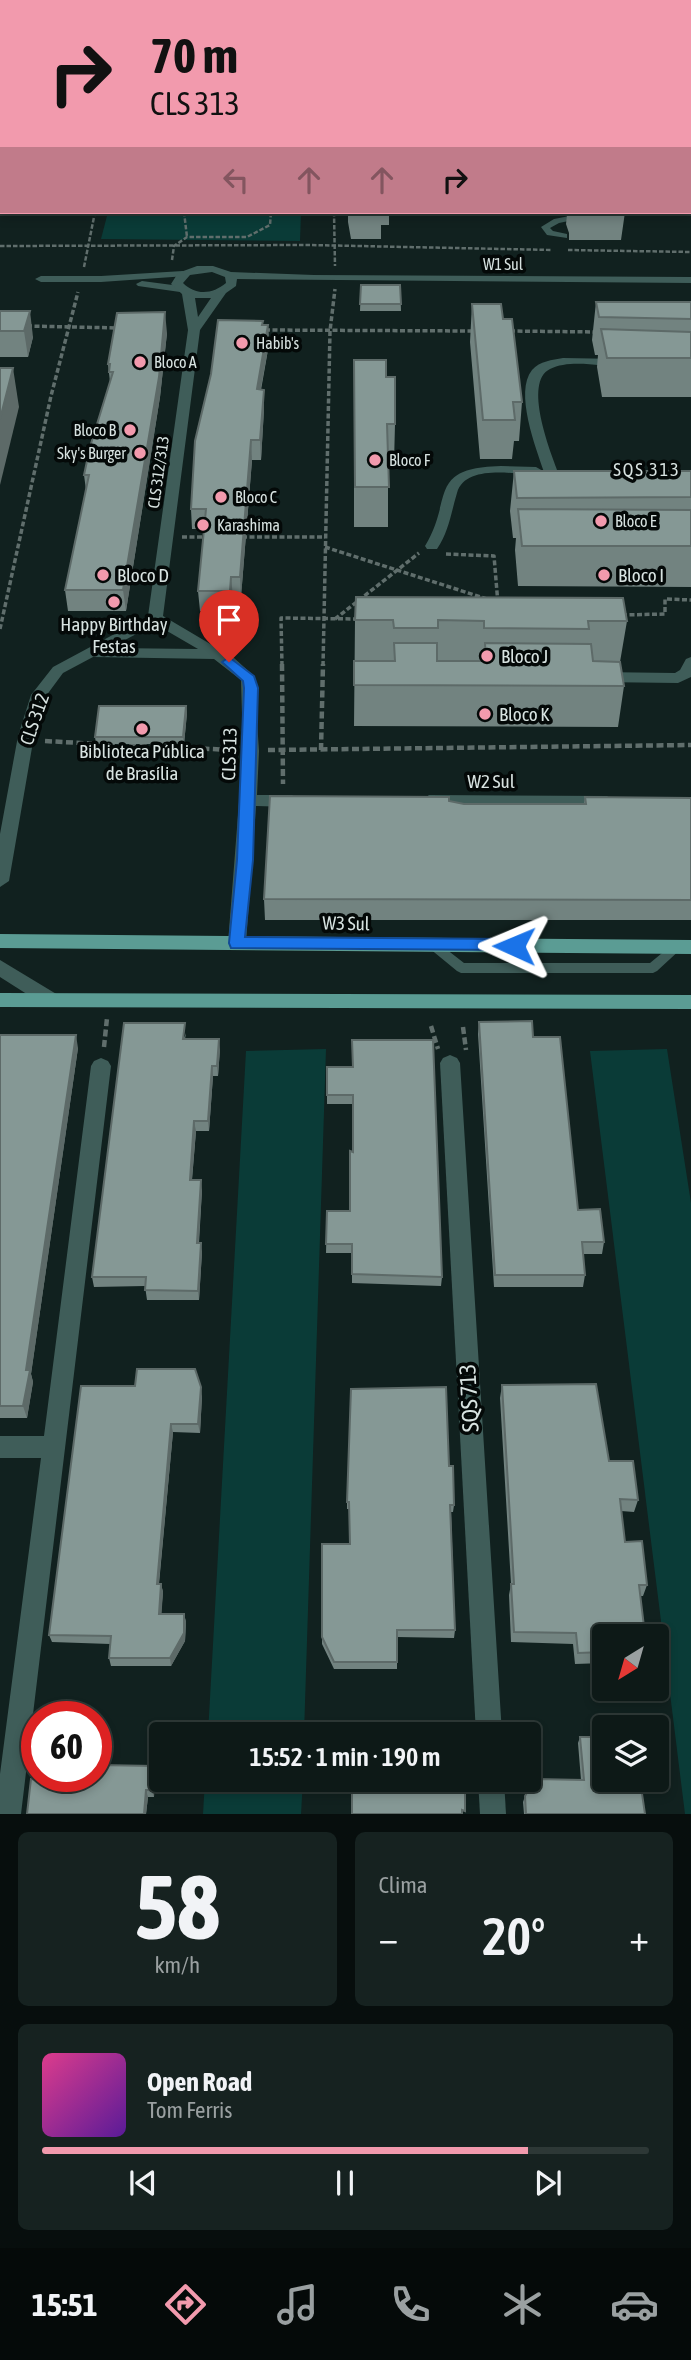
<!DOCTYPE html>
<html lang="pt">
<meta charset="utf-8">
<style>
:root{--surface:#0d1917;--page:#162220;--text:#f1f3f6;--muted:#9aa0a1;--line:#2d3836;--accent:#f29aad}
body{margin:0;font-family:"Asap Condensed",sans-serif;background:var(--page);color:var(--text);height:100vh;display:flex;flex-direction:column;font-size:26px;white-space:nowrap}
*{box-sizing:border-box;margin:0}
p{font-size:23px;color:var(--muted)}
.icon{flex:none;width:38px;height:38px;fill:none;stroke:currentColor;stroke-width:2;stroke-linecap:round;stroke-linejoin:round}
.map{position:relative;height:1814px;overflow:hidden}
.panel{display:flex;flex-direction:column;gap:18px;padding:18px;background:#070e0d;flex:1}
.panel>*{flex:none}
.hud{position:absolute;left:0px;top:0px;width:691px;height:214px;box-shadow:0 4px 10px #0003,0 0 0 2px var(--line);background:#f29aad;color:#111;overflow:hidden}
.needle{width:46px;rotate:217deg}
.buttons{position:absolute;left:592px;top:1624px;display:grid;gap:14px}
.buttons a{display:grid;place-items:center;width:77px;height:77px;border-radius:7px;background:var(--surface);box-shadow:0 4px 10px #0003,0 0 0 2px var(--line);font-size:35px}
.speed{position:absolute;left:21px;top:1701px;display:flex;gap:14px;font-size:35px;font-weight:700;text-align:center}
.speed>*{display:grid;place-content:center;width:91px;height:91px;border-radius:50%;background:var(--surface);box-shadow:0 4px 10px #0003,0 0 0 2px var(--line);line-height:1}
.speed .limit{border:10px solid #d22;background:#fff;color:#111}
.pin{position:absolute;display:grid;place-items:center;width:60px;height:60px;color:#fff;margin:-72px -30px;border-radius:50% 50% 50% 0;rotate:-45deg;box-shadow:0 0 7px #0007}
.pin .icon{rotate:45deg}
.me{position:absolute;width:77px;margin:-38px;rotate:271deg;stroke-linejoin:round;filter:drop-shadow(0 0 5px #0008)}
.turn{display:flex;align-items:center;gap:24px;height:147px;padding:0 35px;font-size:32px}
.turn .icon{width:91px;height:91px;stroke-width:2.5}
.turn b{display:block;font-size:49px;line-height:60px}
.lanes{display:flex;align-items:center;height:66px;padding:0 35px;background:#0003;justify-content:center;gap:35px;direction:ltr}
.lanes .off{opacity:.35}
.big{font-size:52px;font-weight:600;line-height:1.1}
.panel .widget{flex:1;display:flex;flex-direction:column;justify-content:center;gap:10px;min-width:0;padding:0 24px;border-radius:10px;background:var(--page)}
.panel .dial{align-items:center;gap:0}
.dial b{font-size:91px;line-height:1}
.song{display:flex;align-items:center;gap:21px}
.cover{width:84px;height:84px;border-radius:10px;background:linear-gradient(135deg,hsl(330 70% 55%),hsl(270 70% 35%))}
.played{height:7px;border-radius:4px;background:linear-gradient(90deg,var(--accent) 80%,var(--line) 80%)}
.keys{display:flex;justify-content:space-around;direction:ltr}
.heat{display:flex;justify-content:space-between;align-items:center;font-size:38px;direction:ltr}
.panel .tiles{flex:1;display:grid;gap:18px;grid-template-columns:1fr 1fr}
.widget:last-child{grid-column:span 2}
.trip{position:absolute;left:149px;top:1722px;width:392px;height:70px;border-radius:7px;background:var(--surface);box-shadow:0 4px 10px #0003,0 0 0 2px var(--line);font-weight:600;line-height:70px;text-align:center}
.tabs{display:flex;height:112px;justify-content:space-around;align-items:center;background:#050a09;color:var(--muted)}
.tabs .icon{width:49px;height:49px}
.tabs .active{color:var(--accent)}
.tabs b{font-size:32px;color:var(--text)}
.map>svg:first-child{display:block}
</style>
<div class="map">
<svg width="691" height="1814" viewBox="0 0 691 1814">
<rect width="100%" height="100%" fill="#11211f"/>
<!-- green -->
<g fill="#0a3b37">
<polygon points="108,212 301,212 300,241 101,239"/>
<polygon points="326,1049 304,1734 208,1734 246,1051"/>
<polygon points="667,1049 691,1203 691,1814 685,1814 590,1051"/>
<polygon points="205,1780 303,1780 301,1814 203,1814"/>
</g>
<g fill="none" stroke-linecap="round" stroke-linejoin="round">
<!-- path-far2 -->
<g stroke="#606e6c" stroke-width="2.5" stroke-dasharray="4.5 2" stroke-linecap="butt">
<polyline points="184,212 187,237"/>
<polyline points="334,212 335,266"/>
<polyline points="0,246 310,245 552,250"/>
<polyline points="568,250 691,252"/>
<polyline points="172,260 174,246 187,237 247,237 270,225 271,212"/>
<polyline points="84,267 95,212"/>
</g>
<!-- path-far1 -->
<g stroke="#606e6c" stroke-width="3.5" stroke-dasharray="5 2.5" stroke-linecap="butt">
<polyline points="27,326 120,328"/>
<polyline points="265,330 473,331"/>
<polyline points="510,331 596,332"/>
<polyline points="182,537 209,537"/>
<polyline points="242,537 325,537"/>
<polyline points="325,547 487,599"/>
<polyline points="446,554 494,556 498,604"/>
<polyline points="622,615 665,614 665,599 691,600"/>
<polyline points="335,619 419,553"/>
<polyline points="0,629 51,396 78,292"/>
<polyline points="282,666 281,618 358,619"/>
<polyline points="323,666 330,331 335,289"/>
</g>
<!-- path -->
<g stroke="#606e6c" stroke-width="4.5" stroke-dasharray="7 3.5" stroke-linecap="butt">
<polyline points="282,664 283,784"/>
<polyline points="45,741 99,744"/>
<polyline points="108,744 232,750"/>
<polyline points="268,750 691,745"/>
<polyline points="321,750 323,664"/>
<polyline points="431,1026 438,1049"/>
<polyline points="463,1027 466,1050"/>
<polyline points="104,1047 107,1018"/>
</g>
<!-- service -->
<g fill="#3f5d59" fill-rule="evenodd">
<polygon points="384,0 401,0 380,2"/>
<polygon points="423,0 459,2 426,2"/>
<polygon points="619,212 643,212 639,214 609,217 605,215"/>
<polygon points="580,214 584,216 583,218 559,223 550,228 553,231 567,234 567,238 547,235 541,227 554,219"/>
<polygon points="433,940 437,942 464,963 650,963 673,944 681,944 683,947 657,971 653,973 461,973 457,971 429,948 427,945 429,942"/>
</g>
<!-- minor -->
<g fill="#3f5d59" fill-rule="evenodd">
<rect x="0" y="67" width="2" height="6"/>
<rect x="690" y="187" width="1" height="6"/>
<rect x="0" y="191" width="2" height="6"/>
<polygon points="401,212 411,212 411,213 406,216"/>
<polygon points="183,271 189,274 187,276 101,282 41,282 35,279 41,276 101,276"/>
<polygon points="142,281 180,286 186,289 180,292 138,286 136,284"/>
<path d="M563,358L621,359L627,363L621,367C601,366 569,359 550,369C523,382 550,451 558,472L551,476L544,472C536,448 514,392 532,370C540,361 552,360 563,358Z"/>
<path d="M501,466L536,467L543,471L536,475C514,474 465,464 457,493C451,513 449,531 437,549H427L425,546C454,499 426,468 501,466Z"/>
<polygon points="691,657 691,677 678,683 598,682 590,677 598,672 675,673 680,670 686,659"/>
<polygon points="450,1055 457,1058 460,1063 502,1734 476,1734 440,1063 443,1058"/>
<polygon points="101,1058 108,1061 111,1066 21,1814 0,1814 0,1774 41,1458 0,1458 0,1436 44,1436 91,1066 94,1061"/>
<polygon points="478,1780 504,1780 506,1814 480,1814"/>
</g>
<!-- tertiary -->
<g fill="#3f5d59" fill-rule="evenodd">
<path d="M197,266H213L231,272L314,275L691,277V283L237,279L236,286L226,293L200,330L163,616L234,658L254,676L259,751L257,795H292L300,801L292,807L256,806L246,943L243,948H231L228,943L243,751L241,680L214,659L93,657L63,673L46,696L34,736L9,881L0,887V834L18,736L31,695L53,667L148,616L188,330L182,294L171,284L178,273ZM212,272L225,277L226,283C213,294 196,296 183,283L190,275ZM195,298H211L198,317ZM155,624L198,649L110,648Z"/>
<polygon points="429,795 607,796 615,802 607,808 429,807 421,801"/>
<polygon points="0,960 58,995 60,1000 58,1005 44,1005 0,977"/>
</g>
<!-- primary -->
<g fill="#5b9c94" fill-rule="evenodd">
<polygon points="691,1 691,7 690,7 688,2"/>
<polygon points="0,934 691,940 691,954 0,948"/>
<polygon points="0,993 691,995 691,1009 0,1007"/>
</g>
<!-- trunk -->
<polygon fill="#60a9a0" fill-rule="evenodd" points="575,0 588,0 590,2 576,2"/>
</g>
<!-- wall -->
<g fill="#728380">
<polygon points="0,1 2,2 2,66 0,66"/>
<rect x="690" y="9" width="1" height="134"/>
<polygon points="2,86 2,181 0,181 0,91"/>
<rect x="690" y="143" width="1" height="28"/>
<polygon points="348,212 389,212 389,225 381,225 381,239 351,239 348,222"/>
<polygon points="563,212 625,212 621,240 569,240 569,233 566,224 567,215 564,215"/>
<polygon points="361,285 400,285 401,311 360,311"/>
<polygon points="596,302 691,302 691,397 602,397 597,367 598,355 595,355 592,340"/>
<polygon points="472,304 503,319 522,402 519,441 514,441 512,459 480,459 470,342"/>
<polygon points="0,311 33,337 28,357 0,357"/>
<polygon points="263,325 268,325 269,344 261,390 264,390 264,409 261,460 252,460 241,597 233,597 232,611 200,611 198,591 204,529 192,529 191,509"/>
<polygon points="167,333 160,397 126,611 68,611 65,590 86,490 84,475 110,382 108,364"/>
<polygon points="354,360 386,377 395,424 394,463 388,463 388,527 354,527"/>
<polygon points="514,471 691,471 691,587 518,586 515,550 516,538 513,538 510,511"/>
<polygon points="355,620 627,621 620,662 624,686 618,727 354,726"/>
<polygon points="186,706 187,713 184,744 96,744 95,737"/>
<polygon points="585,797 691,798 691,920 265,920 264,899 449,801 464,804 584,804"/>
<polygon points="479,1022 533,1037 578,1210 604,1242 602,1254 583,1254 585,1275 583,1287 494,1287 478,1034"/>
<polygon points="186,1033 185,1039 220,1049 218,1076 213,1076 209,1131 196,1131 192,1180 202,1190 199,1243 202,1252 199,1300 147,1300 145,1286 94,1287 92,1277"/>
<polygon points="0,1035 78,1048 31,1374 33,1382 27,1418 0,1418"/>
<polygon points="327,1067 352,1067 442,1277 441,1286 352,1283 352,1253 326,1253 327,1211 350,1211 353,1152 353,1104 327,1104"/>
<polygon points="502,1385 609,1461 638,1500 634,1512 621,1511 625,1542 647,1585 643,1596 640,1596 604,1636 604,1663 575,1664 573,1644 511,1642 509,1595 511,1584 500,1398"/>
<polygon points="81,1386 202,1396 200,1433 173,1432 159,1584 161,1584 163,1592 161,1614 184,1614 186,1622 185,1641 171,1666 111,1666 109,1658 110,1644 52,1642 49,1635"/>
<polygon points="449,1466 454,1505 453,1512 451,1512 455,1630 454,1638 397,1637 397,1669 334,1669 322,1644 322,1544 350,1544 349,1509 347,1509 347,1502"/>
<polygon points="580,1737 645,1814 524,1814 523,1802 525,1796 581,1780 578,1743"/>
<polygon points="155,1774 154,1797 148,1797 146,1814 27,1814 97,1780"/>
</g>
<!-- shaded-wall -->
<g fill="#5d6a68">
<polygon points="30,311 33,337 28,357 24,331"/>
<polygon points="165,312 167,333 160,397 126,611 123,590"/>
<polygon points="268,325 269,344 257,409 257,389"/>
<polygon points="13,368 19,407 0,485 0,419"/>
<polygon points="264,390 264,409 261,460 260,440"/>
<polygon points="251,440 252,460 241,597 240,577"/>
<polygon points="231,577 233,597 232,611 230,591"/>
<polygon points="186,706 187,713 184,744 183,737"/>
<polygon points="76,1035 78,1048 31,1374 33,1382 27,1418 23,1406 26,1370"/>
<polygon points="219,1039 220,1049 218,1076 217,1066"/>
<polygon points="212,1066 213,1076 209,1131 208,1121"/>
<polygon points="194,1121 196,1131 191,1190 190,1180"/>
<polygon points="201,1180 202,1190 198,1252 197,1243"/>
<polygon points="201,1243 202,1252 199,1300 198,1291"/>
<polygon points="201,1387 202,1396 200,1433 198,1424"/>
<polygon points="171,1424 173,1432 158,1592 157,1584"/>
<polygon points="161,1584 163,1592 161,1622 159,1614"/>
<polygon points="184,1614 186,1622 185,1641 171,1666 170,1658"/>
<polygon points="154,1766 155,1774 154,1797 152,1790"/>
<polygon points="146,1790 148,1797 146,1814 144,1814"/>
</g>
<!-- building -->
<g fill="#859895" stroke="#5d6a68" stroke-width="2">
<polygon points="0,1 109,1 2,2 2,32 0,32"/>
<polygon points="690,9 691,9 691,76 690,71"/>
<polygon points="2,86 2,146 0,146 0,91"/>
<rect x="690" y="90" width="1" height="53"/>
<polygon points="361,285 400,285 401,304 360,304"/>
<polygon points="596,302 691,302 691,319 599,317"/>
<polygon points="472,304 501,304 503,319 512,319 522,402 513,402 515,420 483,420"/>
<polygon points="0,311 30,311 24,331 0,331"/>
<polygon points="165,312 159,377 123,590 65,590 89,475 84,475 90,447 113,372 109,372 110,364 108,364 117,313"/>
<polygon points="218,320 263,321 262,325 268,325 257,389 264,390 260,440 251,440 240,577 231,577 230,591 198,591 206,509 191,509 195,441 211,374"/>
<polygon points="601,329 691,332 691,358 607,358"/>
<polygon points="354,360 386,360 386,377 395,377 395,424 387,424 389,487 355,487"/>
<polygon points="0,368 13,368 0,419"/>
<polygon points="514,471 691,471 691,497 517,498"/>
<polygon points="518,509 691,510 691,546 522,546"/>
<polygon points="356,597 623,598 627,621 588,621 589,629 484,628 484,621 438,620 438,628 394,628 393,620 355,620"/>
<polygon points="394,643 437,643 437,661 486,661 485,643 591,644 593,661 620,662 624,686 354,685 354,661 395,661"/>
<polygon points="99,706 186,706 183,737 95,737"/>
<polygon points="270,796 449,797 449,801 464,804 586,804 585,797 691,798 691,900 264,899"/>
<polygon points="532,1021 533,1037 560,1037 578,1210 600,1209 604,1242 582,1242 585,1275 495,1275 479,1022"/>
<polygon points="124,1023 185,1023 183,1039 219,1039 217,1066 212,1066 208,1121 194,1121 190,1180 201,1180 197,1243 201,1243 198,1291 145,1290 146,1277 92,1277"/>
<polygon points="0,1035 76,1035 26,1370 30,1370 23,1406 0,1406"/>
<polygon points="352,1040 433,1040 442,1277 352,1274 352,1244 326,1244 327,1211 350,1211 350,1151 353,1152 353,1095 327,1095 327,1067 353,1067"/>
<polygon points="137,1369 195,1369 201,1387 198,1424 171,1424 157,1584 161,1584 159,1614 184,1614 184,1633 170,1658 109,1658 111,1636 49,1635 81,1386 135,1386"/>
<polygon points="596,1384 609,1461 633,1461 638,1500 620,1499 625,1542 642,1541 647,1585 639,1585 645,1635 644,1636 604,1636 604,1652 578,1653 576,1633 514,1632 511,1584 514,1584 502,1385"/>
<polygon points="446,1387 449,1466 453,1466 454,1505 450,1505 455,1630 397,1630 397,1662 334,1662 322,1637 322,1544 350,1544 349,1502 347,1502 351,1389"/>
<polygon points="580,1737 604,1737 604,1780 640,1780 645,1814 526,1814 525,1796 535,1779 584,1780"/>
<polygon points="98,1765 154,1766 152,1790 146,1790 144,1814 27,1814 31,1779 97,1780"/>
<polygon points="352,1782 465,1784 465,1811 462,1810 462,1814 352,1814"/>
</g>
<!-- route -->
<polygon fill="#1a73e8" stroke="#114b97" stroke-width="2" points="229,657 254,676 258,688 253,860 245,937 514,939 523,946 520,950 231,948 229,943 237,860 244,688 243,681 222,662"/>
<!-- markers -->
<g fill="#f29aad" stroke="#040908" stroke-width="2.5">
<circle cx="242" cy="343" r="7"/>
<circle cx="140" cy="362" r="7"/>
<circle cx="130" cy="430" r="7"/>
<circle cx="140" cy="453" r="7"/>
<circle cx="375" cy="460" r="7"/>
<circle cx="221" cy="497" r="7"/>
<circle cx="601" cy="521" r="7"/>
<circle cx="203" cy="525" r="7"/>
<circle cx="103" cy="575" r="7"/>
<circle cx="604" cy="575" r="7"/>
<circle cx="114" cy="602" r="7"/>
<circle cx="487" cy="656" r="7"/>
<circle cx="485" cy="714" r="7"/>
<circle cx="142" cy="729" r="7"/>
</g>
<g text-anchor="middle" stroke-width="7" stroke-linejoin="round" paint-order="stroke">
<!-- far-street labels -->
<g font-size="16" fill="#d8e3e1" stroke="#040908">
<text x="503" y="270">W1 Sul</text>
<text transform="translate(158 472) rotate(-82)" y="6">CLS 312/313</text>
</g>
<!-- far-poi labels -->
<g font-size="16" fill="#d8e3e1" stroke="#040908" text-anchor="start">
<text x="256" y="349">Habib's</text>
<text x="154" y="368">Bloco A</text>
<text x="116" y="436" text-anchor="end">Bloco B</text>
<text x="126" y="459" text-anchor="end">Sky's Burger</text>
<text x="389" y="466">Bloco F</text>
<text x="235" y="503">Bloco C</text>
<text x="615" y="527">Bloco E</text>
<text x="217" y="531">Karashima</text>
</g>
<!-- far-neighbourhood labels -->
<g font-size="18" letter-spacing="2" fill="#d8e3e1" stroke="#040908">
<text x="647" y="476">SQS 313</text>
</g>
<!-- poi labels -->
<g font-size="19" fill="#d8e3e1" stroke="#040908" text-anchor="start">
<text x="117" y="582">Bloco D</text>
<text x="618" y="582">Bloco I</text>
<text x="114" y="631" text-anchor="middle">Happy Birthday<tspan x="114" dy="22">Festas</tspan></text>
<text x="501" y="663">Bloco J</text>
<text x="499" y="721">Bloco K</text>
<text x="142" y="758" text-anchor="middle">Biblioteca Pública<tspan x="142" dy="22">de Brasília</tspan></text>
</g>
<!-- street labels -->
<g font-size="19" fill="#d8e3e1" stroke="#040908">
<text transform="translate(34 719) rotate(-71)" y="7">CLS 312</text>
<text transform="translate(229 754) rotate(-88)" y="7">CLS 313</text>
<text x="491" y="788">W2 Sul</text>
<text transform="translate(346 923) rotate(1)" y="7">W3 Sul</text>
</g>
<!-- near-street labels -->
<g font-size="23" fill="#d8e3e1" stroke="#040908">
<text transform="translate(469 1398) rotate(-93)" y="8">SQS 713</text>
</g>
</g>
</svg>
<div class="buttons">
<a><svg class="needle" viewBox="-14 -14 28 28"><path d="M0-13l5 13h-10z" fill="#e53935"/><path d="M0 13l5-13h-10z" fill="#9aa0a1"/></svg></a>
<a><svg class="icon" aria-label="layers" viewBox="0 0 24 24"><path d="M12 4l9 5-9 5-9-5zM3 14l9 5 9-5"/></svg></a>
</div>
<div class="speed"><div class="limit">60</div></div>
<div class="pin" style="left:229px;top:662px;background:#d93025"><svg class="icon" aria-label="arrive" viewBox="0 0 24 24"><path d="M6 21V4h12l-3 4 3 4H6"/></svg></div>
<svg class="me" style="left:514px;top:946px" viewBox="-20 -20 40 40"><path d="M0-17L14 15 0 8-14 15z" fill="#1a73e8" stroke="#fff" stroke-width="4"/></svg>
<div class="trip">15:52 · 1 min · 190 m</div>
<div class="hud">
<div class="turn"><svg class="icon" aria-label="right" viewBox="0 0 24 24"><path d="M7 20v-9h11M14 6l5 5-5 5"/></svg><div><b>70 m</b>CLS 313</div></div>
<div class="lanes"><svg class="icon off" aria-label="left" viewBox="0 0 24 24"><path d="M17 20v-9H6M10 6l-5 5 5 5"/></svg><svg class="icon off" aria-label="ahead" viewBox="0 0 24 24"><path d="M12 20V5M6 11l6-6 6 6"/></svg><svg class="icon off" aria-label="ahead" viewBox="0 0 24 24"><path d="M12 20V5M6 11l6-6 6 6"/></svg><svg class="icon" aria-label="right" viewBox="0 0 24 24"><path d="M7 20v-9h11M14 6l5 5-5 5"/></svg></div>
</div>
</div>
<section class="panel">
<div class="tiles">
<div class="widget dial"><b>58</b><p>km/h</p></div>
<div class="widget"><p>Clima</p>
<div class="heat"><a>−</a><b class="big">20°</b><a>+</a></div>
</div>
<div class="widget">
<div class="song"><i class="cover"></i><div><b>Open Road</b><p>Tom Ferris</p></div></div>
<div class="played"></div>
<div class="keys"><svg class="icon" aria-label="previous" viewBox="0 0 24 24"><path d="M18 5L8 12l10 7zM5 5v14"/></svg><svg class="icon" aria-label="pause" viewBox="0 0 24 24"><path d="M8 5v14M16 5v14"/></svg><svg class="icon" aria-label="next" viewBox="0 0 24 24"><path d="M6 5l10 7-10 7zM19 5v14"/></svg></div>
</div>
</div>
</section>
<nav class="tabs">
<b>15:51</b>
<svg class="icon active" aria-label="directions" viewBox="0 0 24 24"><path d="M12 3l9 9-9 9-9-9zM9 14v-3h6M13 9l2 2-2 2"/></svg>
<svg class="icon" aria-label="music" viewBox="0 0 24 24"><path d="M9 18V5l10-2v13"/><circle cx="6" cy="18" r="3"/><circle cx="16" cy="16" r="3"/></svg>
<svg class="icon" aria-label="phone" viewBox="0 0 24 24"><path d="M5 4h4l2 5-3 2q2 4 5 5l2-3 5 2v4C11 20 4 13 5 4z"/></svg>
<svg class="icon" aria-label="climate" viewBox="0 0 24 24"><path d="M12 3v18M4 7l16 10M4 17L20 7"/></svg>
<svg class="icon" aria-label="car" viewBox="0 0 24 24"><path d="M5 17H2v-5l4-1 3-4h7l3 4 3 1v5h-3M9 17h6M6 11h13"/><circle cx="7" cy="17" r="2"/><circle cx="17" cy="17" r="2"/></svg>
</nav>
